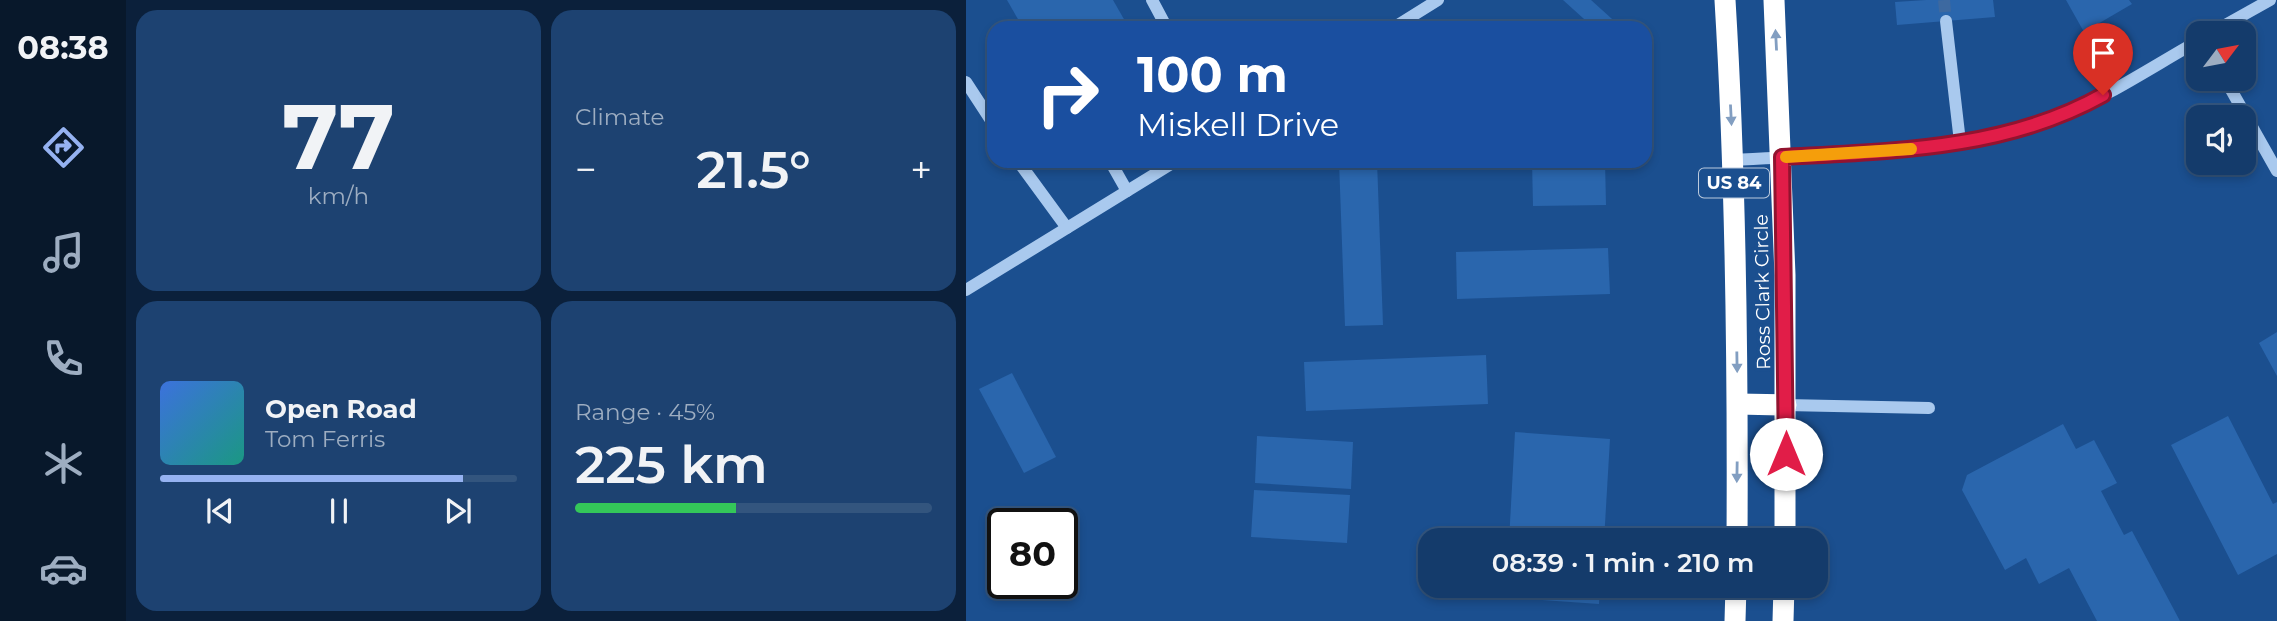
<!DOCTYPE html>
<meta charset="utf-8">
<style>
:root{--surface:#143b6b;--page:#1d4271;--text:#f1f3f6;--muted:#9dadc1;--line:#33557e;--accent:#95b2f1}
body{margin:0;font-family:Montserrat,sans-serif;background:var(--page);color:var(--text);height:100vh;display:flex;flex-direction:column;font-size:26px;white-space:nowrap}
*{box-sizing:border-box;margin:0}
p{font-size:23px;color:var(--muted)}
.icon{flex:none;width:38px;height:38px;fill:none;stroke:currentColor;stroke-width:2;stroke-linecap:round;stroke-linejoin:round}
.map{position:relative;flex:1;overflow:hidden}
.drawer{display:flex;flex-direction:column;gap:10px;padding:10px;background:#0b203b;width:840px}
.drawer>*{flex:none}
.banner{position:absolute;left:21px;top:21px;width:665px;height:147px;border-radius:21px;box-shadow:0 4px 10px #0003,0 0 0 2px var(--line);background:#1a4fa0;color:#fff;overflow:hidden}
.needle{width:46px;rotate:58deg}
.controls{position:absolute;left:1220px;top:21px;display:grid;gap:14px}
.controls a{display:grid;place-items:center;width:70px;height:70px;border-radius:14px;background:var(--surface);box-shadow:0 4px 10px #0003,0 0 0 2px var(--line);font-size:35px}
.speed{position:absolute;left:21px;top:508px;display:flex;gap:14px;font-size:35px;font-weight:700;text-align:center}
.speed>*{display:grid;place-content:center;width:91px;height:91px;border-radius:50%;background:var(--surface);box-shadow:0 4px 10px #0003,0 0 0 2px var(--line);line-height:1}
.speed .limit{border:4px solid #111;border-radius:10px;background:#fff;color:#111}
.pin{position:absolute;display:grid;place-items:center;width:60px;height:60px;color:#fff;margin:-72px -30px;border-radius:50% 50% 50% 0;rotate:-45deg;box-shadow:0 0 7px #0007}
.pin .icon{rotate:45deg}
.me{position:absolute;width:77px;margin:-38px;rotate:0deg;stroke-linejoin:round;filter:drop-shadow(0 0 5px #0008)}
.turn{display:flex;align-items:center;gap:24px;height:147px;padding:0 35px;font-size:32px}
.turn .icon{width:91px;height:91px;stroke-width:2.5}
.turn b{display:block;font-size:49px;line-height:60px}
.big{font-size:52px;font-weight:600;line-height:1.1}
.drawer .card{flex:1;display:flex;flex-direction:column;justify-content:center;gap:10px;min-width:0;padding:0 24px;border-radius:21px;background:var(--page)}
.drawer .dial{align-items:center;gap:0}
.dial b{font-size:91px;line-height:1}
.song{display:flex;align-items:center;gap:21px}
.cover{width:84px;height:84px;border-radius:10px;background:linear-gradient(135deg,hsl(220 70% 55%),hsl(170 70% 35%))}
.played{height:7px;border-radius:4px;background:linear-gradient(90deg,var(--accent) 85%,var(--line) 85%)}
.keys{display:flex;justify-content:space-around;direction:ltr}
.heat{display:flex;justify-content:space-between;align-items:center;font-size:38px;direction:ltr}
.charge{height:10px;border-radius:5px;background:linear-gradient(90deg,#34c759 45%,var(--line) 0)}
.drawer .tiles{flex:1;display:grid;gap:10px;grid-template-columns:repeat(2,1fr)}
.trip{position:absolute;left:452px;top:528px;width:410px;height:70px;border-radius:21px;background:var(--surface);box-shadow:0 4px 10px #0003,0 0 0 2px var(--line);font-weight:600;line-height:70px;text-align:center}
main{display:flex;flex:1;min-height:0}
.tabs{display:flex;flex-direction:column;width:126px;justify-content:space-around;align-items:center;background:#08182b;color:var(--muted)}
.tabs .icon{width:49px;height:49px}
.tabs .current{color:var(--accent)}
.tabs b{font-size:32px;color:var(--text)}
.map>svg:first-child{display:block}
</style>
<main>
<nav class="tabs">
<b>08:38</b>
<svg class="icon current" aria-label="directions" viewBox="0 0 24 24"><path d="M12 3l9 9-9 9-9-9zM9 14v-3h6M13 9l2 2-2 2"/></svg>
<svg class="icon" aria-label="music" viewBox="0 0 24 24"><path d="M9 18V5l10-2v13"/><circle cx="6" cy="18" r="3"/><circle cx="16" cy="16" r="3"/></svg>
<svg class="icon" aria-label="phone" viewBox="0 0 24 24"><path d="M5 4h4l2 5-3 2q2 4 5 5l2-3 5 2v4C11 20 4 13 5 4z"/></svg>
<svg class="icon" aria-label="climate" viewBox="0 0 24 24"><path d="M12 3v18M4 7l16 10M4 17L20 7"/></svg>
<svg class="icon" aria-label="car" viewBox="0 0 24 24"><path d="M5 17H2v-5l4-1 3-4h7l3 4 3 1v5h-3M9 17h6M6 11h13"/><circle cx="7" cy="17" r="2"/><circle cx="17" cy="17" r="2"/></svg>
</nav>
<section class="drawer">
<div class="tiles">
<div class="card dial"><b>77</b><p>km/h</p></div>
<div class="card"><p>Climate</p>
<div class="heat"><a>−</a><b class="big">21.5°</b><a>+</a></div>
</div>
<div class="card">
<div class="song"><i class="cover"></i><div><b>Open Road</b><p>Tom Ferris</p></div></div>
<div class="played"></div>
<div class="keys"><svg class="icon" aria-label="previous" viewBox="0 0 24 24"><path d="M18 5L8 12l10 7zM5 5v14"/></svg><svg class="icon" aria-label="pause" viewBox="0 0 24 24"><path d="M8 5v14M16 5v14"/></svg><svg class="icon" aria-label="next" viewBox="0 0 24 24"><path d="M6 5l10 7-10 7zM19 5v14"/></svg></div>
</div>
<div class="card"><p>Range · 45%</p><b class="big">225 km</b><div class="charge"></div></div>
</div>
</section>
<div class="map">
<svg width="1311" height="621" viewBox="0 0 1311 621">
<rect width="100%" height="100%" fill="#1b4f8f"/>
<!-- building -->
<g fill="#2a66ad">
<polygon points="41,0 147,0 163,28 57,28"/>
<polygon points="597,0 625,0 656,28 628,28"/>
<polygon points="960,0 1027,0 1029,17 931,25 929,2"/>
<polygon points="1100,0 1163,0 1166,4 1118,32"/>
<polygon points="373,161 411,161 417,325 379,326"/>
<polygon points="566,161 639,161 640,205 567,206"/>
<polygon points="642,248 644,294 491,299 490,252"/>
<polygon points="1311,332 1311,376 1293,343"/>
<polygon points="520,355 522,404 340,411 338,362"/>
<polygon points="46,373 90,457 58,473 13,389"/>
<polygon points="1262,416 1307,504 1311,502 1311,554 1272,575 1205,445"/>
<polygon points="1097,424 1110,449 1128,440 1151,483 1135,491 1158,535 1166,531 1214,621 1131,621 1103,568 1073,584 1060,558 1039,570 996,490 1001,475"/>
<polygon points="549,432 644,439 638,541 543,541"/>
<polygon points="291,436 387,442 385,489 289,483"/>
<polygon points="288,490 384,495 381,543 285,537"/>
<polygon points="522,586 634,586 633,604 521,596"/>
</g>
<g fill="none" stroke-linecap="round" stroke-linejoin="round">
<!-- minor-tunnel -->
<polyline stroke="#3d69a0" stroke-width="12" stroke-dasharray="12 6" stroke-linecap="butt" points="978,0 980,21"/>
<!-- minor -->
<g stroke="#a9c9ee" stroke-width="12">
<polyline points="186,0 201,28"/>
<polyline points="980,21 994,142"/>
<polyline points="427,28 472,0"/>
<polyline points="1245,33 1304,0"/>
<polyline points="1259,79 1311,171"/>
<polyline points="0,82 28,125"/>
<path d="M767,160C874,154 991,158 1092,117C1141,97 1186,67 1232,41"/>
<polyline points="52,161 101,228"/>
<polyline points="144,161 161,191"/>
<polyline points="0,290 210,161"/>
<polyline points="820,405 963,408"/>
</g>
<!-- highway -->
<g stroke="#fff" stroke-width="21">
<path d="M759,0C770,180 772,360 771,541"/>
<polyline points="808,0 819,275 819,541"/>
<polyline points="772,404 820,405"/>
<polyline points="769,621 770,586"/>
<polyline points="817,621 818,586"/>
</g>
</g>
<!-- one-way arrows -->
<defs><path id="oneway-solid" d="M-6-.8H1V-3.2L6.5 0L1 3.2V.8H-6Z" transform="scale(1.75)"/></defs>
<g fill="#829ec1">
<use href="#oneway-solid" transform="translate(810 40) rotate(-93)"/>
<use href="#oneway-solid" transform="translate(765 115) rotate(87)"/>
<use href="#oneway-solid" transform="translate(771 362) rotate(89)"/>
<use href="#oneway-solid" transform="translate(771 472) rotate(91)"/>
</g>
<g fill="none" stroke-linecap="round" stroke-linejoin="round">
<defs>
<path id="route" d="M820,454L816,157C925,151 1039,150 1137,95"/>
</defs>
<!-- route casing -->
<use href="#route" stroke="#92132f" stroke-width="18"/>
<!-- route -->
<use href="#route" stroke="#e11d48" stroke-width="12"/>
<!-- slow -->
<polyline stroke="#f59e0b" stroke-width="12" points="820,157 945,149"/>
</g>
<g text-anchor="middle" stroke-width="7" stroke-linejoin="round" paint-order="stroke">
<!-- shield labels -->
<rect fill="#1b4f8f" stroke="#bbcadd" stroke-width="2" x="733" y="168.5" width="70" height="29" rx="5"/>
<g font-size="18" font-weight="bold" fill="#fff">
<text x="768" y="189">US 84</text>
</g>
<!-- street labels -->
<g font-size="19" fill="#fff" stroke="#1b4f8f">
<text transform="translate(796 292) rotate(-91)" y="7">Ross Clark Circle</text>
</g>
</g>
</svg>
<div class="controls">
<a><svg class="needle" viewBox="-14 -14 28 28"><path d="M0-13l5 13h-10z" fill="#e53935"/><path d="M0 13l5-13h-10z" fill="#9dadc1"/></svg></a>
<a><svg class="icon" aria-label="sound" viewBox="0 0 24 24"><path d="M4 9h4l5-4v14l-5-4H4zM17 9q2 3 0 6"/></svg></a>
</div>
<div class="speed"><div class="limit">80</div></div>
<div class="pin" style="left:1137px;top:95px;background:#d93025"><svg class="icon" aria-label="arrive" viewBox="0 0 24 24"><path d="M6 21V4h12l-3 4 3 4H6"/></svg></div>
<svg class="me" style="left:820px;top:454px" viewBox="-20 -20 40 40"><circle r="19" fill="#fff"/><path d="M0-13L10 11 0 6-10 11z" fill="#e11d48"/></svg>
<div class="trip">08:39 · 1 min · 210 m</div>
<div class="banner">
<div class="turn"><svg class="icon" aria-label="right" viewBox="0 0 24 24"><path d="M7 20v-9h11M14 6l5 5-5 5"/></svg><div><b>100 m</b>Miskell Drive</div></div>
</div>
</div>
</main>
